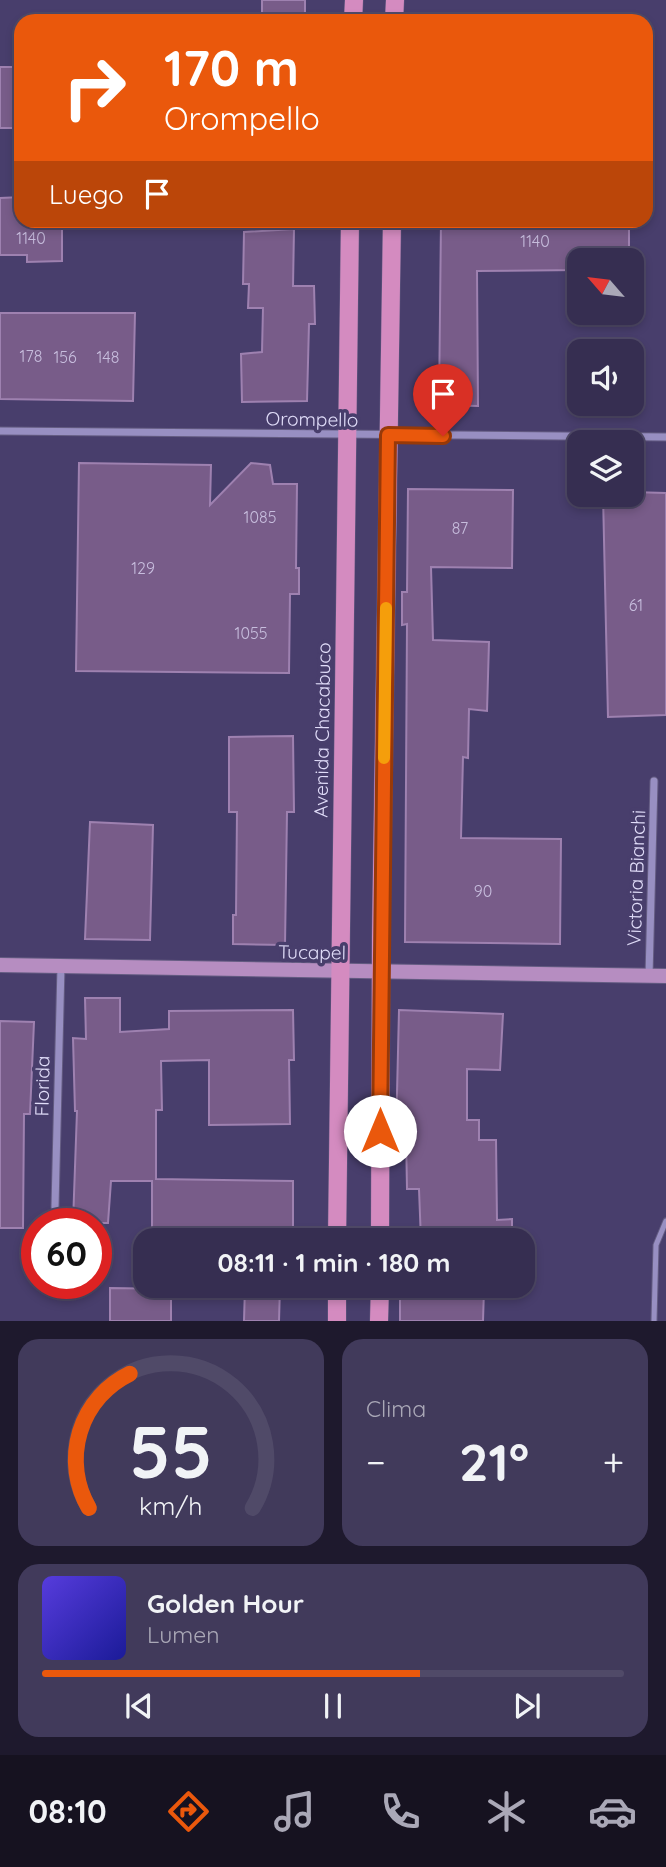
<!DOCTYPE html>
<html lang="es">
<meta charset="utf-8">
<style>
:root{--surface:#362e51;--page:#413a5b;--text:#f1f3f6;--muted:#aaa8b7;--line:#504a68;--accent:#ea580c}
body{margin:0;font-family:Quicksand,sans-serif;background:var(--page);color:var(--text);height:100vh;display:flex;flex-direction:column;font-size:26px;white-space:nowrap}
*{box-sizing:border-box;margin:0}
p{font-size:23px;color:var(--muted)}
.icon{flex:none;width:38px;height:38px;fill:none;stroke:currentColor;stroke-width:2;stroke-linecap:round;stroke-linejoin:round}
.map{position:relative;height:1321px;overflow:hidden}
.side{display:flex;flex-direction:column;gap:18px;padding:18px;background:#1e192d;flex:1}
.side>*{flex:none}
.top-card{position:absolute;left:14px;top:14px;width:639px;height:214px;border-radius:21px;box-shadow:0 4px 10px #0003,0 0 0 2px var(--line);background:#ea580c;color:#fff;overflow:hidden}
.needle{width:46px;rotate:298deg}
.controls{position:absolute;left:567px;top:248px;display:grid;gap:14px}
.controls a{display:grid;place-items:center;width:77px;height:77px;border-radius:14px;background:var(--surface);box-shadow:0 4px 10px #0003,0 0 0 2px var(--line);font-size:35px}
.speed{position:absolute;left:21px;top:1208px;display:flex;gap:14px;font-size:35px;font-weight:700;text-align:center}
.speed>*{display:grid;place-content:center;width:91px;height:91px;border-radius:50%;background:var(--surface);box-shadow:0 4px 10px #0003,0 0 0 2px var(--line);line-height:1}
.speed .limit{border:10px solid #d22;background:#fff;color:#111}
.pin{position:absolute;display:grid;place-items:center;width:60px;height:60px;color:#fff;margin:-72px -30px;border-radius:50% 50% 50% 0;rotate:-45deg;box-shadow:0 0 7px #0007}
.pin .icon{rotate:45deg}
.me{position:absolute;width:77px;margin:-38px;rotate:0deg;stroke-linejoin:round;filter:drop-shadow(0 0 5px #0008)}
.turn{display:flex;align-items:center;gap:24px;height:147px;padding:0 35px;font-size:32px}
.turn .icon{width:91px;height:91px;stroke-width:2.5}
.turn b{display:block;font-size:49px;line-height:60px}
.then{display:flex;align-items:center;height:66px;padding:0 35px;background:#0003;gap:14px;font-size:26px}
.big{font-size:52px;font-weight:700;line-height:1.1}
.side .widget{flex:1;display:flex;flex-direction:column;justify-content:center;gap:10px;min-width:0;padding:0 24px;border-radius:21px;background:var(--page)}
.side .dial{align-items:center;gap:0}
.dial svg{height:182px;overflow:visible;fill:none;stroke:var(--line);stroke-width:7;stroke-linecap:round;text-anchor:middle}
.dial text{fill:var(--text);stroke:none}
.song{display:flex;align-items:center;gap:21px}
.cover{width:84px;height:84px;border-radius:10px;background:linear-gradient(135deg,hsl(250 70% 55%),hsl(240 70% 35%))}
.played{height:7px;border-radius:4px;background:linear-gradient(90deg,var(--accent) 65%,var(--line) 65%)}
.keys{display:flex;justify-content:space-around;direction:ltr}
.heat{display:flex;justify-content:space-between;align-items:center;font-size:38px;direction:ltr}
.side .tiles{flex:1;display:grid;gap:18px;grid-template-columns:1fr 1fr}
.widget:last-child{grid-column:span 2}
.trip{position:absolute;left:133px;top:1228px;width:402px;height:70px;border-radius:21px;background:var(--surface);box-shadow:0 4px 10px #0003,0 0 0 2px var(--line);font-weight:700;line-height:70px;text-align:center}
.tab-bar{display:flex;height:112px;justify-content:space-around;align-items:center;background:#161220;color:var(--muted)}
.tab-bar .icon{width:49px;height:49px}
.tab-bar .selected{color:var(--accent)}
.tab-bar b{font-size:32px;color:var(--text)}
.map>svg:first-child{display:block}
</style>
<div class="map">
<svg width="666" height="1321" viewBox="0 0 666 1321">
<rect width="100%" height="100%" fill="#483e6c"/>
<!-- building -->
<g fill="#785c89" stroke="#9e81b0" stroke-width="2">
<rect x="262" y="0" width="43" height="21"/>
<rect x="0" y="67" width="21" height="61"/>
<polygon points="21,197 21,220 62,220 62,261 27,262 27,255 0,255 0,198"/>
<polygon points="441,220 629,220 629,261 579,261 579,270 477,271 478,406 439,405"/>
<polygon points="294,229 293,286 314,286 315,324 309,324 307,401 242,402 241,354 262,352 263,308 248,308 249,284 243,284 244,232"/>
<polygon points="0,313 135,313 133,401 0,399"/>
<polygon points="79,463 211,465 210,505 251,463 270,465 273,484 297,484 296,568 299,568 299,594 290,594 289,673 76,671"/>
<polygon points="408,489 513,490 512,568 431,567 433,640 489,642 487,711 469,709 468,758 463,757 461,838 561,839 560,944 405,942 407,624 402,625 402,592 407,592"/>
<polygon points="632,492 666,493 666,715 608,717 603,495 632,495"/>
<polygon points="293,736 294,812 287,812 285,945 233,944 233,915 236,915 237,812 229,812 229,737"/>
<polygon points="90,822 153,825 150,940 85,939"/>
<polygon points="85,998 120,998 120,1032 169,1029 169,1011 293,1010 294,1060 289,1060 290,1124 209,1125 209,1060 161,1061 162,1110 156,1110 156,1179 293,1181 293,1229 152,1228 152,1181 111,1181 108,1223 73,1223 77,1111 75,1111 73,1038 86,1039"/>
<polygon points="399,1010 503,1014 500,1070 467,1069 467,1120 479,1120 479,1140 496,1140 497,1220 512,1219 512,1241 421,1241 419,1189 407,1189 406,1135 396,1135"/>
<polygon points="0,1021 34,1022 30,1114 24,1114 23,1228 0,1228"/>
<polygon points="245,1286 280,1286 279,1321 244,1321"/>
<polygon points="110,1288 171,1289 171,1321 110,1321"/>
<polygon points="484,1289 483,1321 400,1321 400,1290"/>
</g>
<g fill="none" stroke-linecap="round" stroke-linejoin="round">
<defs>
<polyline id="lane" points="654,1321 656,1245 666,1221"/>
<g id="street">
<polyline points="0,431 666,437"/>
<polyline points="649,976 654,781"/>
<polyline points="55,1207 61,966"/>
</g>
<polyline id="secondary" points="0,965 666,976"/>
<g id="primary">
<polyline points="353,21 354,0"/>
<polyline points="394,21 395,0"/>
<polyline points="337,1241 350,220"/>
<polyline points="380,1241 381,937 392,220"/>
<polyline points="337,1321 337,1286"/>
<polyline points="379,1321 380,1286"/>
</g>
</defs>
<!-- lane casing -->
<use href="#lane" stroke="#645c82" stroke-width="7"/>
<!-- street casing -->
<use href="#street" stroke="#645c82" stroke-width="9"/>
<!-- secondary casing -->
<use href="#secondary" stroke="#645c82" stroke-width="16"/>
<!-- primary casing -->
<use href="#primary" stroke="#645c82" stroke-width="19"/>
<!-- lane -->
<use href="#lane" stroke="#988fc2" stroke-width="5"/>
<!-- street -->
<use href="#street" stroke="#988fc2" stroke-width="7"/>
<!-- secondary -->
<use href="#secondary" stroke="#b68dc1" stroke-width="14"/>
<!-- primary -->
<use href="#primary" stroke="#d48bc0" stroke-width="18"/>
</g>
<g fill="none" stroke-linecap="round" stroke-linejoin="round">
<defs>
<polyline id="route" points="380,1131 388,435 443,436"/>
</defs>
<!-- route casing -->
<use href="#route" stroke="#983908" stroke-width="18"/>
<!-- route -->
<use href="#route" stroke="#ea580c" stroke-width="12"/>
<!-- slow -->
<polyline stroke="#f59e0b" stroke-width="12" points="384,758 386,608"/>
</g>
<g text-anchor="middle" stroke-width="7" stroke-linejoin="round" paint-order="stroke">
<!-- number labels -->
<g font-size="16" fill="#c7bddd">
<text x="31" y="244">1140</text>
<text x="535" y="247">1140</text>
<text x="31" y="362">178</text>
<text x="65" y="363">156</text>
<text x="108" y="363">148</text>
<text x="260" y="523">1085</text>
<text x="460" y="534">87</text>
<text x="143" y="574">129</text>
<text x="636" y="611">61</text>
<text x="251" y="639">1055</text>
<text x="483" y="897">90</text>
</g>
<!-- street labels -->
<g font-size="19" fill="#e1ddf9" stroke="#483e6c">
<text transform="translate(312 419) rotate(1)" y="7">Orompello</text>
<text transform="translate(322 730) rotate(-89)" y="7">Avenida Chacabuco</text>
<text transform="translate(636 878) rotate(-88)" y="7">Victoria Bianchi</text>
<text transform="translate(312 952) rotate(1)" y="7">Tucapel</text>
<text transform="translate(42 1086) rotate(-89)" y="7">Florida</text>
</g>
</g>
</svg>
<div class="controls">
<a><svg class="needle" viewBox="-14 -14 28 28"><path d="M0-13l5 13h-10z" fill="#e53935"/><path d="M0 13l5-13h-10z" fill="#aaa8b7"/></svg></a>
<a><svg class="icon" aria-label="sound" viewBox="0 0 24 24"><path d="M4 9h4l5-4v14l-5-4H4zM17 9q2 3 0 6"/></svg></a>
<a><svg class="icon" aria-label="layers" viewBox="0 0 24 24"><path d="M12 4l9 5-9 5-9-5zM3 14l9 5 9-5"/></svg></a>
</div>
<div class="speed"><div class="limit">60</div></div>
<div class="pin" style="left:443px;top:436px;background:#d93025"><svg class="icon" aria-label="arrive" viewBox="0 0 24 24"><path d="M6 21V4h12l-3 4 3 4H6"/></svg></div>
<svg class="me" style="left:380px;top:1131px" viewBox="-20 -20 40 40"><circle r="19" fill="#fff"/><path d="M0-13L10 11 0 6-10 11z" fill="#ea580c"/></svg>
<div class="trip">08:11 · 1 min · 180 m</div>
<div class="top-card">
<div class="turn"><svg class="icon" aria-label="right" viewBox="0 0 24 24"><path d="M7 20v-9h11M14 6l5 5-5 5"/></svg><div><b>170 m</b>Orompello</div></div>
<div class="then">Luego<svg class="icon" aria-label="arrive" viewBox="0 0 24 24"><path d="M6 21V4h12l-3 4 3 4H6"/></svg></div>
</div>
</div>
<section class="side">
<div class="tiles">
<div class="widget dial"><svg viewBox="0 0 100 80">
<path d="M14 69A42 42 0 1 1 86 69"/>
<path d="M14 69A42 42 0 0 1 32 10" stroke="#ea580c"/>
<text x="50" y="56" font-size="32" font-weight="700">55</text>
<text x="50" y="72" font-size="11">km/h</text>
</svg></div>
<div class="widget"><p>Clima</p>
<div class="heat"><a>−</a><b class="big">21°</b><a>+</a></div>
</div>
<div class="widget">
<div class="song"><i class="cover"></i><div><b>Golden Hour</b><p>Lumen</p></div></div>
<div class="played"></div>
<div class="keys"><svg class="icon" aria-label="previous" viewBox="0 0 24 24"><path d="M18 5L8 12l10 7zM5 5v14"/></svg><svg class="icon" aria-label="pause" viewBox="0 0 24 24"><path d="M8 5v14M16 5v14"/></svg><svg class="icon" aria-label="next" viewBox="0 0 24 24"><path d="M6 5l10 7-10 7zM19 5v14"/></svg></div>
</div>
</div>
</section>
<nav class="tab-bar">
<b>08:10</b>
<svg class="icon selected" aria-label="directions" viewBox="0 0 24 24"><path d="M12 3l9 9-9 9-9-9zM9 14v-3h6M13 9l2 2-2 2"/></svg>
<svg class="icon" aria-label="music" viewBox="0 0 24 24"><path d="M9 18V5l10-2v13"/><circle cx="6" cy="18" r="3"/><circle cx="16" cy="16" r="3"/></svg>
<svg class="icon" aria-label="phone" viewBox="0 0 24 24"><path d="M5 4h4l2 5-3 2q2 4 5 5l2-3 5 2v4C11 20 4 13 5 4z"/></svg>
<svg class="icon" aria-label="climate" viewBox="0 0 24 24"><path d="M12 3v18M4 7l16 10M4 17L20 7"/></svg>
<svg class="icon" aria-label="car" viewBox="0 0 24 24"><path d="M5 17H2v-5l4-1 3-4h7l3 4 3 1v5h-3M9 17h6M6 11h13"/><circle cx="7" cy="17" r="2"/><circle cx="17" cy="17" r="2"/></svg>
</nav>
